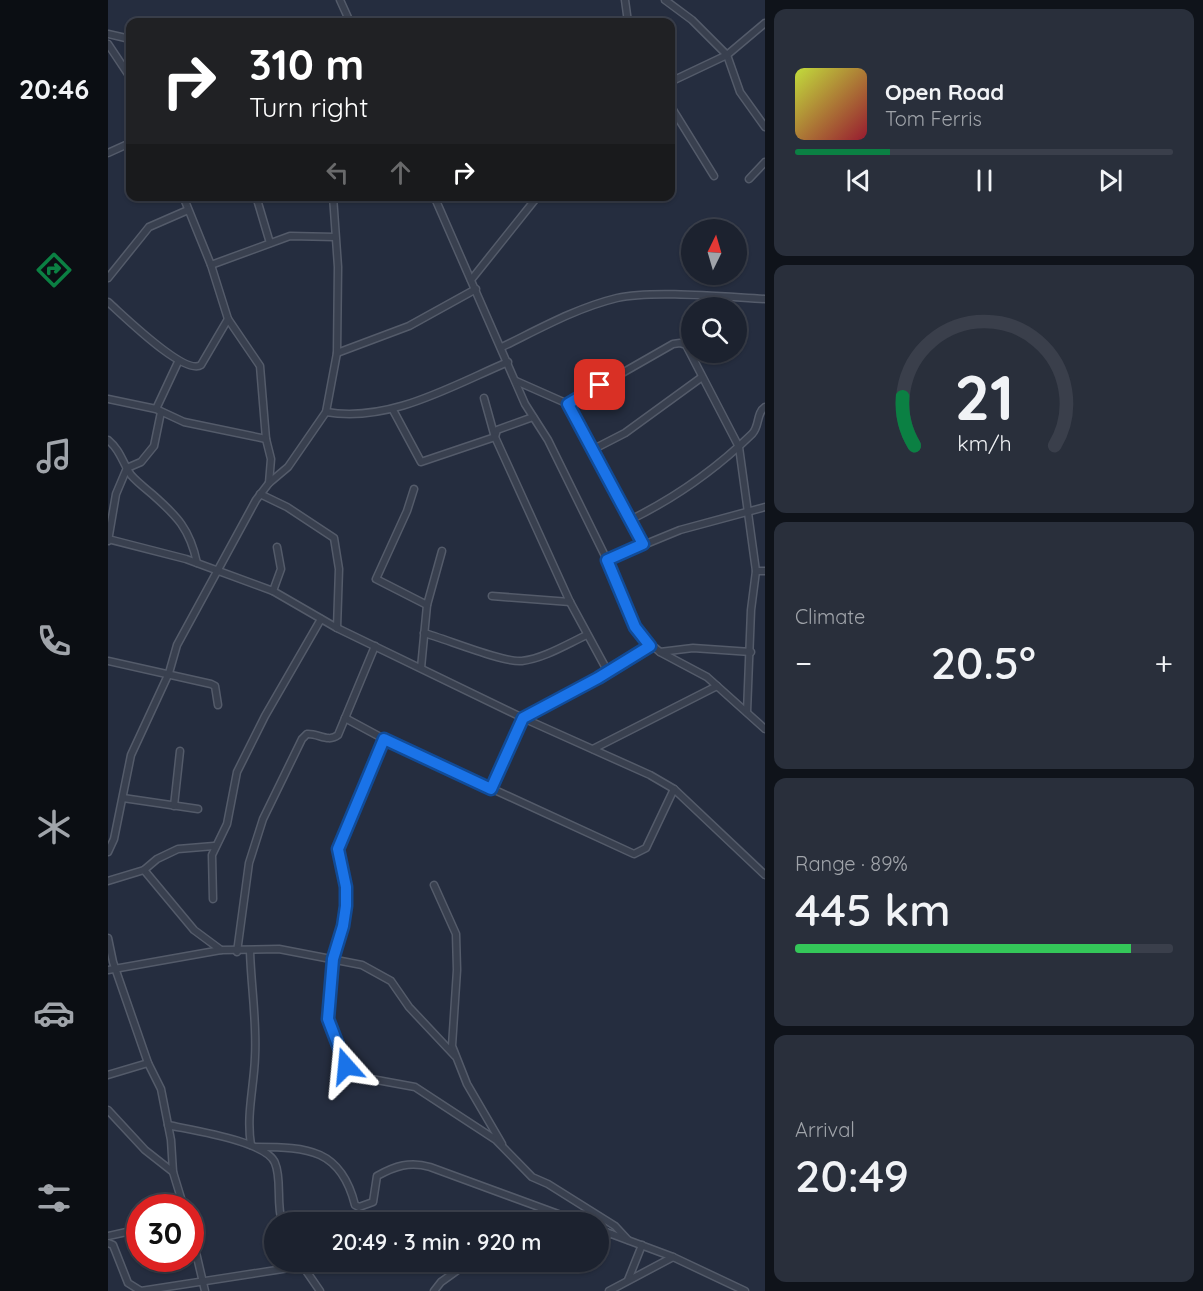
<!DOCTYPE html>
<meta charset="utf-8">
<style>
:root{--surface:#1c222f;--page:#292f3b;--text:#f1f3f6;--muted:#a0a4aa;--line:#3a3f4b;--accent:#0b8043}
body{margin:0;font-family:Quicksand,sans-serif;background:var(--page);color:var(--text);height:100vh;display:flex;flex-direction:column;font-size:22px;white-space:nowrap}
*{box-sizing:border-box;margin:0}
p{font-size:20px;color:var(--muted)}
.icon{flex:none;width:33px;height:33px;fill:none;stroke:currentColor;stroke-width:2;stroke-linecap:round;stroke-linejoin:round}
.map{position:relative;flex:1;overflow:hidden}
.panel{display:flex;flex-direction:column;gap:9px;padding:9px;background:#0f131a;width:438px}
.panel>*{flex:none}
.banner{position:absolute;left:18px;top:18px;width:549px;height:183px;border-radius:12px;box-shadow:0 2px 4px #0004,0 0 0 2px var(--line);background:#202124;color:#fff;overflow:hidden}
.needle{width:39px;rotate:5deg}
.buttons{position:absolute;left:573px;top:219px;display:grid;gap:12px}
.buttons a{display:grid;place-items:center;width:66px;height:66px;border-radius:50%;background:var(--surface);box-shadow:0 2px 4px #0004,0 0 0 2px var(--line);font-size:30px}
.speed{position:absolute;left:18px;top:1194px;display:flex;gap:12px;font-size:30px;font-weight:700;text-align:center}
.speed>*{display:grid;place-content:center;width:78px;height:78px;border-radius:50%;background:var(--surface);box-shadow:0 2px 4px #0004,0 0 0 2px var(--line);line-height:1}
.speed .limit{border:9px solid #d22;background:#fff;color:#111}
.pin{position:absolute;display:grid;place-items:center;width:51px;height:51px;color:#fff;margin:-26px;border-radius:12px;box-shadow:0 3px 9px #0006}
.me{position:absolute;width:66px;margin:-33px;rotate:342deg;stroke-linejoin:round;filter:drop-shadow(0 0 4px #0008)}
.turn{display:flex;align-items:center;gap:21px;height:126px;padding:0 24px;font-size:27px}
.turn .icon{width:78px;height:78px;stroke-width:2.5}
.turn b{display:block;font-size:42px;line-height:51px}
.lanes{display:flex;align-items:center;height:57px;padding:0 24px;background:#0003;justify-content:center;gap:30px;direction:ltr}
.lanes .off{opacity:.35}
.big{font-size:45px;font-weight:600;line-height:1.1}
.panel .card{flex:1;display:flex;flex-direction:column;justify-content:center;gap:9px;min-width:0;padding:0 21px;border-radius:12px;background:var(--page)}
.panel .dial{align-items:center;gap:0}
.dial svg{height:156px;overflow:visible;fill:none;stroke:var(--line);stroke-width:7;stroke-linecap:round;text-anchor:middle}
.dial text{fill:var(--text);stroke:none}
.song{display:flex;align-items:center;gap:18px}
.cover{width:72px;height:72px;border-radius:9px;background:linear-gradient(135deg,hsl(70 70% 55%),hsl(350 70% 35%))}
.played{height:6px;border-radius:3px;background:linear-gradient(90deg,var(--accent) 25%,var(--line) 25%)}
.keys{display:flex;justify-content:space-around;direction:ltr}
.heat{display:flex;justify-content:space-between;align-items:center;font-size:33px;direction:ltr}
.charge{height:9px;border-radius:4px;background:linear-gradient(90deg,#34c759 89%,var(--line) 0)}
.trip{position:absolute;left:156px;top:1212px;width:345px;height:60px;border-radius:30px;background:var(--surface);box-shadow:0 2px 4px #0004,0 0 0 2px var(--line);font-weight:600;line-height:60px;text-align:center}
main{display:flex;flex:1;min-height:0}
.tabs{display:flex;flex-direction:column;width:108px;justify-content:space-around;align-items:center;background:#0b0e13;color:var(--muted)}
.tabs .icon{width:42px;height:42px}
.tabs .active{color:var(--accent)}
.tabs b{font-size:27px;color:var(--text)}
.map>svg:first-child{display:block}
</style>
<main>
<nav class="tabs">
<b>20:46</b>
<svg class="icon active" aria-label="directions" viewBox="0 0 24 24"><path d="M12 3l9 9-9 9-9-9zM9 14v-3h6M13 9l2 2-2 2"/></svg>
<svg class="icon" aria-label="music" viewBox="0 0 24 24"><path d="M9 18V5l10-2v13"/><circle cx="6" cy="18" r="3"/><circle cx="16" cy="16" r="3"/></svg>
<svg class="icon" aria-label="phone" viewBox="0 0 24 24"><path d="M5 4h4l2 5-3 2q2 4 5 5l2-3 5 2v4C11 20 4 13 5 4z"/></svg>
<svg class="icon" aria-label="climate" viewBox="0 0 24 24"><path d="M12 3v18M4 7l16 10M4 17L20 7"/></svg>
<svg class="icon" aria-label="car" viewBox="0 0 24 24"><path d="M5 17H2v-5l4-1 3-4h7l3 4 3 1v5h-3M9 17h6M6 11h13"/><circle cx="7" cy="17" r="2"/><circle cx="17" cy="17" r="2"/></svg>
<svg class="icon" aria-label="filters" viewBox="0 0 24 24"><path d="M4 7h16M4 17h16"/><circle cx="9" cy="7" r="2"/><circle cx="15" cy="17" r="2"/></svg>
</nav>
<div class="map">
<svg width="657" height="1291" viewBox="0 0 657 1291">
<rect width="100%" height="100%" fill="#252d3f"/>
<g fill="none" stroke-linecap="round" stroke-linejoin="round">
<defs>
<g id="street">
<polyline points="232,0 242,22"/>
<polyline points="517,0 520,22"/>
<polyline points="557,0 584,20 619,55 632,92 657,127"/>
<polyline points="0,34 22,39"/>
<polyline points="0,44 22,77"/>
<polyline points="562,82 619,55 657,23"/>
<polyline points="562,105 606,176"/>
<polyline points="0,153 22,143"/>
<polyline points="641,179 657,162"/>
<polyline points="75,196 103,265 120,319 152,366 158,439 163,459 161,483"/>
<polyline points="148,196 162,243"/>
<polyline points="326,196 417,404 440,440 499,560 507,583 533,636 552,652 599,677 657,729"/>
<polyline points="103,265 182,236 227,237"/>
<polyline points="0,278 41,227 80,210"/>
<polyline points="363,280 430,196"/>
<path d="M0,302C15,315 76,376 93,365L120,319"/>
<path d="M394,347C431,329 468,308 509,298C545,290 618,297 657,299"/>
<polyline points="229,353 301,326 368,289"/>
<polyline points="408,381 460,404 535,544"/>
<polyline points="376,398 386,434"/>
<polyline points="0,399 48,409 76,422 158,439"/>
<polyline points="460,404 565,344 572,343 578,345 631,447 648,571 643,610 639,712"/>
<polyline points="48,409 70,362"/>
<polyline points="285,410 313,462 387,437 389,430 425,417"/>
<path d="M218,412C282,423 343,386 400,362"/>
<polyline points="387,437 462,602 500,672"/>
<path d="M0,440C13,451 14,462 23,475C29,482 37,488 44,494C69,516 82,529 89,563"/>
<polyline points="484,450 517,433 594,377"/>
<polyline points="306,489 299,511 268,579 319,605"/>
<polyline points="152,494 179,507 226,538 231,569 229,628"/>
<path d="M522,520C567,498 608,469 644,434C652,426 648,413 657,407"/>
<polyline points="0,539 78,559 165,591 229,628 415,718 542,775 566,789 657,875"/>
<polyline points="0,541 8,494 19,468 33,462 46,446 53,412"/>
<polyline points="499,560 572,530 657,507"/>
<polyline points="648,571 657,571"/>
<polyline points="165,591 173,569 169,547"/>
<polyline points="384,596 462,602"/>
<path d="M316,633C338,639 396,663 414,661C437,658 459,644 479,635"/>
<polyline points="552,652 585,648 643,652"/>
<polyline points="0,661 103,684 107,686 110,705"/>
<polyline points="313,668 319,605 334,551"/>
<polyline points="237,718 276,739 526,854 538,848 566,789"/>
<polyline points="276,739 230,849 238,887 238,906 225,959 220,1019 238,1067 247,1076 307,1087 388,1140 424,1177 440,1184 507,1226 520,1240"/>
<polyline points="485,749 609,686"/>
<polyline points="383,789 415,718 500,672 542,646"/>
<polyline points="15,798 90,809"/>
<polyline points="66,806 72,751"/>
<polyline points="0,852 6,839 23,755 61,673 69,645 148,500 161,483 180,467 218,412 229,353 230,267 225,196"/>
<polyline points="36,870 86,930 113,950"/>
<polyline points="0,881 36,870 49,859 70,849 106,846"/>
<polyline points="326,885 348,934 349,970 344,1046 359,1084 394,1144"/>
<polyline points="105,899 104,855 119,824 129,772 157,716 213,619"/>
<polyline points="0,938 5,962 40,1063 53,1089 63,1140 65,1172 76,1208"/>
<path d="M142,951C143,986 149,1021 147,1057C146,1087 138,1115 143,1145"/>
<path d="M129,952L141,863L155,819L194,739L199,734C210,733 220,743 230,735L267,646"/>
<polyline points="0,970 113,950 171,949 254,965 283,981 301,1007 347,1056"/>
<polyline points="0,1075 40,1063"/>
<polyline points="0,1110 37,1150 65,1172"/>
<path d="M60,1125C82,1130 159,1141 167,1163C174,1179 168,1203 174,1222"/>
<path d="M149,1147C200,1147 233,1149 247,1205L251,1207L265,1202L269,1176C287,1166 302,1161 322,1167L472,1222"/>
<polyline points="82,1227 97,1291"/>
<polyline points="490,1229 565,1257 637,1291"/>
<polyline points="0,1236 32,1229"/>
<polyline points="490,1238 503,1234"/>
<polyline points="0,1243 5,1245 20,1283 33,1291 194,1266"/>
<polyline points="192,1262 212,1291"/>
<polyline points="520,1280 534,1245"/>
<polyline points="326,1291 333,1282 361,1262"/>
<polyline points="501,1291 565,1257"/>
</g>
</defs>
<!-- street casing -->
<use href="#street" stroke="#545b6a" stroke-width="9"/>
<!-- street -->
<use href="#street" stroke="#39404f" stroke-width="6"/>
</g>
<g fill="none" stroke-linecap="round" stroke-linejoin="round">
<defs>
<polyline id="route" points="238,1066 220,1019 225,959 235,926 238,906 238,887 230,849 276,739 383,789 415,718 490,678 542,646 527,627 499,560 535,544 460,404 492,385"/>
</defs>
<!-- route casing -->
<use href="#route" stroke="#114b97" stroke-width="15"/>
<!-- route -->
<use href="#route" stroke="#1a73e8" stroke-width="10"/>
</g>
</svg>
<div class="buttons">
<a><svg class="needle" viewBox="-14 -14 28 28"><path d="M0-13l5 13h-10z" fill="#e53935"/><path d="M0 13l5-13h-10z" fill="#a0a4aa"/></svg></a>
<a><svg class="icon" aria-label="search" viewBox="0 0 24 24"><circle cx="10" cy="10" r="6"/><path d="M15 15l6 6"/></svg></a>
</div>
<div class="speed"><div class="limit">30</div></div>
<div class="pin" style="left:492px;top:385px;background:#d93025"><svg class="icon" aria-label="arrive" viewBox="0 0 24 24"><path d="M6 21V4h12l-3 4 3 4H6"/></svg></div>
<svg class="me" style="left:238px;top:1066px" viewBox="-20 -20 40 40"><path d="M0-17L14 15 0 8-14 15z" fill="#1a73e8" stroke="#fff" stroke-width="4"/></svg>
<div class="trip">20:49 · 3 min · 920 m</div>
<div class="banner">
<div class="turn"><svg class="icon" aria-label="right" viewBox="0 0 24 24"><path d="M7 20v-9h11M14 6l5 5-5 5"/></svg><div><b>310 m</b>Turn right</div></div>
<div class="lanes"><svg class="icon off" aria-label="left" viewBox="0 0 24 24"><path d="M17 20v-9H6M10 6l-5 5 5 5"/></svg><svg class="icon off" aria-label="ahead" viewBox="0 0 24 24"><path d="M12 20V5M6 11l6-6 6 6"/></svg><svg class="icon" aria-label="right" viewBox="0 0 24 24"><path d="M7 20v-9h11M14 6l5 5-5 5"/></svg></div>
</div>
</div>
<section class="panel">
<div class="card">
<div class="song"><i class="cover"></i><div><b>Open Road</b><p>Tom Ferris</p></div></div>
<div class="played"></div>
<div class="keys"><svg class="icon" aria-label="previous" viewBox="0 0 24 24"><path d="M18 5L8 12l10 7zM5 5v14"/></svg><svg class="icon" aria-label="pause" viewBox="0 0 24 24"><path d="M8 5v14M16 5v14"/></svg><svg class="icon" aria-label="next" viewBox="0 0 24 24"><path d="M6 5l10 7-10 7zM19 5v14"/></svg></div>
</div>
<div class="card dial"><svg viewBox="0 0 100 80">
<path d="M14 69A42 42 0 1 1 86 69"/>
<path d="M14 69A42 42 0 0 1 8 44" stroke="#0b8043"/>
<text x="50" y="56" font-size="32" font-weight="700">21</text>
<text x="50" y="72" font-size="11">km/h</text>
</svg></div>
<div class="card"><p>Climate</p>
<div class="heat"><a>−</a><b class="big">20.5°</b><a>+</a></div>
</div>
<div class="card"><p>Range · 89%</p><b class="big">445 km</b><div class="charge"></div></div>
<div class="card"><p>Arrival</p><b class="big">20:49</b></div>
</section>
</main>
